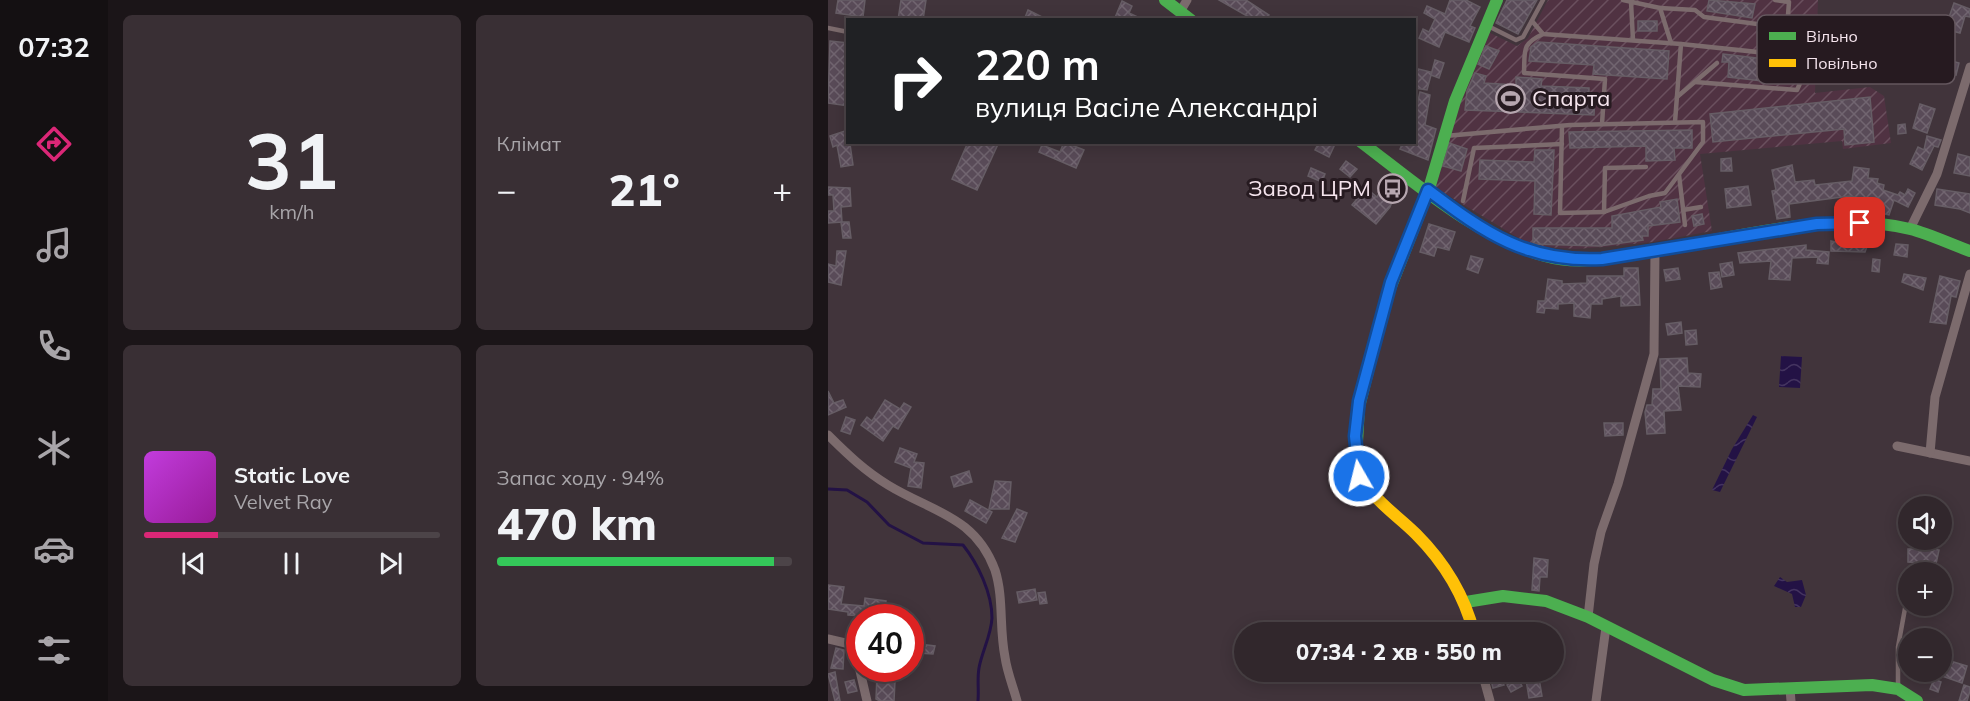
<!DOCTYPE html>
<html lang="uk">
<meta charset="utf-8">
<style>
:root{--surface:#31272c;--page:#392f34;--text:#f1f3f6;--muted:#a8a5a9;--line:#4c4448;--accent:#db2777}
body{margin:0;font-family:Mulish,sans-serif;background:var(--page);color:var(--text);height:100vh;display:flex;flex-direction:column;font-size:22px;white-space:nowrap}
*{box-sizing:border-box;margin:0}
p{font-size:20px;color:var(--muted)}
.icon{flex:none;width:33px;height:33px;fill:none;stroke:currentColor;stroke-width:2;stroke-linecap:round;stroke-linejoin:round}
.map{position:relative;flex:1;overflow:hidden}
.sheet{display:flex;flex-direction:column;gap:15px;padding:15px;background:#1b1518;width:720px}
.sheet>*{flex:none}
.hud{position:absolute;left:18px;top:18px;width:570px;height:126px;border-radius:0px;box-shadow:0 3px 15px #0003,0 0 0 2px var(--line);background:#202124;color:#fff;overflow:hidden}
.controls{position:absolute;left:1070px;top:496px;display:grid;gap:12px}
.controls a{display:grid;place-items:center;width:54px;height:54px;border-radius:50%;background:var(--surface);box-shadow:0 3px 15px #0003,0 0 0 2px var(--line);font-size:30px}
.speed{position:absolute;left:18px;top:604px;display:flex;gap:12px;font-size:30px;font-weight:700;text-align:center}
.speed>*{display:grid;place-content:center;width:78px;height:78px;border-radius:50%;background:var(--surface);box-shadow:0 3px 15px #0003,0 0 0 2px var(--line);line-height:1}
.speed .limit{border:9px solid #d22;background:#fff;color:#111}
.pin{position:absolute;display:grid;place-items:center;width:51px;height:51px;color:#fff;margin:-26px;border-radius:12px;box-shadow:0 3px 9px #0006}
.me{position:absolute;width:66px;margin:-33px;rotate:352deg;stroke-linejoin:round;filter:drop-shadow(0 0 4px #0008)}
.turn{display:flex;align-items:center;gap:21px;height:126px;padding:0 30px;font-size:27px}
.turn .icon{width:78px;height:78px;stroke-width:2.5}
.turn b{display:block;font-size:42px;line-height:51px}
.big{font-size:45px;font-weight:800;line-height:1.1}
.sheet .widget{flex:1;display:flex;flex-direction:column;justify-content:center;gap:9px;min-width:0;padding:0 21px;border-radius:9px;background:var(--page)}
.sheet .dial{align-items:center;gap:0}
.dial b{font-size:78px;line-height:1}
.song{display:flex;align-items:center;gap:18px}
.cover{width:72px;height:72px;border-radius:9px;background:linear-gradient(135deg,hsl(290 70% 55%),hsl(300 70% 35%))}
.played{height:6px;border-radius:3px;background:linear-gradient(90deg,var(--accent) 25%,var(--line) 25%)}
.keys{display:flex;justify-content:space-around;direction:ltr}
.heat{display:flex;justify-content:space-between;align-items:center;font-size:33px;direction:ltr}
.charge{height:9px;border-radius:4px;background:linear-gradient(90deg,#34c759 94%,var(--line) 0)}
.sheet .tiles{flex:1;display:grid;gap:15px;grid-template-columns:repeat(2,1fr)}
.trip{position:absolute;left:406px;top:622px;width:330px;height:60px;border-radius:30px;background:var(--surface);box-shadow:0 3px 15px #0003,0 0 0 2px var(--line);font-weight:800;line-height:60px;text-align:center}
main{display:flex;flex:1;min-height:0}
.menu{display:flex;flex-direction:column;width:108px;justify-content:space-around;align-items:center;background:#141012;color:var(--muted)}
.menu .icon{width:42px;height:42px}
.menu .active{color:var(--accent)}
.menu b{font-size:27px;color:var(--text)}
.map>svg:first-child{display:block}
</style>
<main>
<nav class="menu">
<b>07:32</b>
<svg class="icon active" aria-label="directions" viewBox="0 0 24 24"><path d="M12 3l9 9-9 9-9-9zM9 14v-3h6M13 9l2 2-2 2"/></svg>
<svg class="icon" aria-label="music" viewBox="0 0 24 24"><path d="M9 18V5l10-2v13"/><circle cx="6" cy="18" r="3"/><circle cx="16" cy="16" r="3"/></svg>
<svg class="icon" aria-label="phone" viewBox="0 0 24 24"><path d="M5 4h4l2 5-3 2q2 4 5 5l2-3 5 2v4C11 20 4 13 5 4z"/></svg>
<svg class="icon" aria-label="climate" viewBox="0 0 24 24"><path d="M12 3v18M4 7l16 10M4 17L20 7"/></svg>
<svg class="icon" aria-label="car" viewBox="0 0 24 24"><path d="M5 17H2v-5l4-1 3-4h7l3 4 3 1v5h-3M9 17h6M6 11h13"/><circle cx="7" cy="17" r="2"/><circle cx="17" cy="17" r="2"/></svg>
<svg class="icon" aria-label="filters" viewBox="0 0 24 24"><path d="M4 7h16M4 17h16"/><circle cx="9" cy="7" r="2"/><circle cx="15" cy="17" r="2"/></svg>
</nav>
<section class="sheet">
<div class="tiles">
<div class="widget dial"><b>31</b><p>km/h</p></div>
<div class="widget"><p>Клімат</p>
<div class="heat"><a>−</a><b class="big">21°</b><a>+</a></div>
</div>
<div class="widget">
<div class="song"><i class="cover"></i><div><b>Static Love</b><p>Velvet Ray</p></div></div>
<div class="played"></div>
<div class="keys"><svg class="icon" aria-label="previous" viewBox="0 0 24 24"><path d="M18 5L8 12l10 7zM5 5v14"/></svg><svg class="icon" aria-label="pause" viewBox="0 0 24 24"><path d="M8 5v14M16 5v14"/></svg><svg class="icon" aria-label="next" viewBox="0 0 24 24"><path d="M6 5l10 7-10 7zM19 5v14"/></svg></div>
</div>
<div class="widget"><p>Запас ходу · 94%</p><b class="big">470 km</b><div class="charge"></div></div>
</div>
</section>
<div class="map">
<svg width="1142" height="701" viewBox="0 0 1142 701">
<defs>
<pattern id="industrial-furrows" width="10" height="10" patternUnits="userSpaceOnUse" patternTransform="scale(1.5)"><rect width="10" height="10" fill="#503242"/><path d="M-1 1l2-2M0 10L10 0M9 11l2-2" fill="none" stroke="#6a505e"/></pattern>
<pattern id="water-waves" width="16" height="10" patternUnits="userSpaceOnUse" patternTransform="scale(1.5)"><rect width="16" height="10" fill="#231245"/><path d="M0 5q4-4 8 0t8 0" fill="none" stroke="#443460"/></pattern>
<pattern id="building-cross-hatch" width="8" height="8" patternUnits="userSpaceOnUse" patternTransform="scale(1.5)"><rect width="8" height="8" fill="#594b58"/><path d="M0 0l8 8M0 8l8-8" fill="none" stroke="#716570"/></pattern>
</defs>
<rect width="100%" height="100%" fill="#41343b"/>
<!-- industrial -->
<polygon fill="url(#industrial-furrows)" points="720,0 990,0 987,93 1042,87 1056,96 1063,143 1015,149 1014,141 872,154 884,231 825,242 775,247 748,249 704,246 603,185 658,31 689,46 700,38"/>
<!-- water -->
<g fill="url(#water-waves)">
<polygon points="953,356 974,357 972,388 951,387"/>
<polygon points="925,415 929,417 892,492 884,490 904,449"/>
<polygon points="952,577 959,582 974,580 978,595 973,607 967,607 964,594 946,586"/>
</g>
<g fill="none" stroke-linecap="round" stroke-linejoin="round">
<!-- stream -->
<path stroke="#231245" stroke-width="3" d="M0,489L19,490L39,502L61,525L95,543L135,545C150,564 164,593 164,618C163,636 154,651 151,668C149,679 151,690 150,701"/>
</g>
<!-- building -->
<g fill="url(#building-cross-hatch)" stroke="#665d65" stroke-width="1.5">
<polygon points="10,0 37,0 35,17 8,13"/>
<polygon points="73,0 98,0 95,20 70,20"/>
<polygon points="391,0 418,0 441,15 438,20 426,20"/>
<polygon points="622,0 638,0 652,7 642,26 647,28 641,42 617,32 611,47 591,38 595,29 601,32 607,19 596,13 599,6 617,14"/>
<polygon points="679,0 709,0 690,34 668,23"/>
<polygon points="881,0 927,4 924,18 879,11"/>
<polygon points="294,1 304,6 301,13 316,20 286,20"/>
<polygon points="1126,3 1142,9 1142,17 1137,16 1132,33 1117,29"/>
<polygon points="200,10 220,20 196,20"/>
<rect x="810" y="21" width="19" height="10"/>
<polygon points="2,41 20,43 20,106 0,103"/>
<polygon points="710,42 841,51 839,79 765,74 766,65 701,61 703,47"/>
<polygon points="658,46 671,51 661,69 650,64"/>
<polygon points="895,54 945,60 943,82 900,77 901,62 894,62"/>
<polygon points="1109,57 1131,63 1128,75 1105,69"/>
<polygon points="607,60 616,63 611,78 603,75 599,90 586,88 586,68 603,72 603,75"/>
<polygon points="647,73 658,76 656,83 688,85 688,77 714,79 713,86 761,88 761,97 767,97 766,115 637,110 639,91"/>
<polygon points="592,92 602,95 597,125 608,129 600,160 572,149 575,142 586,142 586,118"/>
<polygon points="1042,97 1046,142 1017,145 1016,129 885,142 882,114"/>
<polygon points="1092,104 1107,109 1099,133 1085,128"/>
<polygon points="1077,124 1078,133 1070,134 1070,125"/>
<polygon points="20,130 25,165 13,167 9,145 5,147 2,136"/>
<polygon points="864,130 864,148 846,148 847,160 818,161 818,146 742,148 741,132"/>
<polygon points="1099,136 1113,140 1110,147 1106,146 1094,170 1082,164 1090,147 1096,150"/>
<polygon points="140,142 171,142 149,190 124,179"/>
<polygon points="236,142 256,150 248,168 211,152 214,145 232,152"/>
<polygon points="491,142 508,142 501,157 487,150"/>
<polygon points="621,143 639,149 633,171 615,166"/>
<polygon points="707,150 726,150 723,215 706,214 707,181 651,179 652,160 706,162"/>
<polygon points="1130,154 1142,157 1142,176 1126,173"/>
<polygon points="903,158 904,171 893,171 893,159"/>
<polygon points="518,161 529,169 522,177 512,169"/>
<polygon points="964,165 967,182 986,180 987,185 1024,181 1026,167 1041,169 1040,178 1050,179 1049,183 1056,185 1055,190 1070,195 1072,192 1077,195 1080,189 1087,193 1080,207 1066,200 1061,215 1046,212 1047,201 1022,196 961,204 962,217 949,219 944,191 948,190 944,170"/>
<polygon points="483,168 497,174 494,182 480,176"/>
<polygon points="555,186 568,192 562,207 548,224 524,205 538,188 549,197"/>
<polygon points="920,186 923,205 899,208 897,189"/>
<polygon points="0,187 22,188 23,206 13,207 14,222 0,223 0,211 6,211 5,195 0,195"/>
<polygon points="1109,189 1142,194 1142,213 1132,209 1107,205"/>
<polygon points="849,199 852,222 820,226 820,236 814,236 815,240 771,246 705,244 705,228 784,228 784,216 833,207 832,202"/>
<polygon points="874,214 876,224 866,226 864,216"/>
<polygon points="13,222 21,222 23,238 15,238"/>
<polygon points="601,224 627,232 621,250 609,247 606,256 592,252"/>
<polygon points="1003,241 1018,244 1040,244 1037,252 1003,251"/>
<polygon points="1068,244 1080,245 1079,257 1066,255"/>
<polygon points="978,245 978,250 1001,252 1000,264 989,263 990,257 964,258 962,280 941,279 943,261 912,263 910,253"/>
<polygon points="9,251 18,251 13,285 0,282 0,264 8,266"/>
<polygon points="643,256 655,259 650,273 639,269"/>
<polygon points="1045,259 1052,260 1051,272 1044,271"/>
<polygon points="904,262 906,275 894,277 892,264"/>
<polygon points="796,268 810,268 812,305 793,306 793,296 774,299 774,304 763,304 762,318 746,316 746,303 730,304 730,309 717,308 716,313 709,312 710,301 717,301 720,279 734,281 734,284 759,283 759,276 796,276"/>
<polygon points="850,268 852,279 838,281 836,270"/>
<polygon points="891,272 894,287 883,289 881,273"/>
<polygon points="1076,274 1098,278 1095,290 1074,282"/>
<polygon points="1112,276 1132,281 1128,297 1123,296 1118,324 1102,322"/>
<polygon points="853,322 854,333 840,335 838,324"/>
<polygon points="868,330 869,344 858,345 857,331"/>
<polygon points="859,358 860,373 873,374 872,387 850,386 853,410 836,411 837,433 819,434 817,412 819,405 824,405 825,389 833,389 832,359"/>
<polygon points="0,391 6,403 15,400 18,407 0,415"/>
<polygon points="57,400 72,409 76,403 83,407 70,429 65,426 55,441 33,425 39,417 44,421"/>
<polygon points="18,417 27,420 22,434 13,431"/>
<polygon points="776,423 795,423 795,435 777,436"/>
<polygon points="72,448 89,454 86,462 96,463 93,488 80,486 83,468 67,462"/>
<polygon points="141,471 144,482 126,487 123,477"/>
<polygon points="167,481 183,482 181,509 161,509"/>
<polygon points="142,500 164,512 158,523 137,511"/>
<polygon points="189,509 199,513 187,542 174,538"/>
<polygon points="1091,540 1102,540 1100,548 1111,550 1108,564 1080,562 1080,549 1089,549"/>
<polygon points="706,558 720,560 719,577 712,577 711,591 704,590"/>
<polygon points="1113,575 1122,578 1119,590 1113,589"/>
<polygon points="0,585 16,587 13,604 36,606 37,598 58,601 56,618 34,618 35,616 20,615 20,612 0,609"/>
<polygon points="207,589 209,600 191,603 189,592"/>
<polygon points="217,592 219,603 212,604 210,593"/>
<polygon points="82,627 93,628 92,643 82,642"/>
<polygon points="91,644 107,646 105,654 90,653"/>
<polygon points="8,648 16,650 15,669 3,668"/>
<polygon points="1119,660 1139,666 1134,683 1114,676"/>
<polygon points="67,669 64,681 67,681 66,701 52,701 48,699 49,674"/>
<polygon points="7,672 12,701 7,701 0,674"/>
<polygon points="672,674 676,685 665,688 662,676"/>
<polygon points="689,678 694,686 683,692 679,685"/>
<polygon points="711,678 714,696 701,698 698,680"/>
<polygon points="1106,679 1113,682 1110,692 1102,689"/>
<polygon points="26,680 29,691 20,693 17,682"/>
<polygon points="1136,685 1142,687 1142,691 1139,701 1131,701"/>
</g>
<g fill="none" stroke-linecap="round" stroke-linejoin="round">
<!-- lane -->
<g stroke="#7c6b6d" stroke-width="4.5">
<polyline points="795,0 832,8 843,43"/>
<polyline points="803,2 805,40"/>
<polyline points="832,8 867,10 876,17 959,28 961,2 947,0"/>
<polyline points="704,21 715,34 853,44 847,122"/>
<polyline points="660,26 688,40 695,37 715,0"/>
<polyline points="0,28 20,32"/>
<path d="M715,34C693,44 697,51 696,73L777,79L774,124"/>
<polyline points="853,44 958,55"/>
<polyline points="867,82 969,90 982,61"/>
<polyline points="849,97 889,63"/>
<polyline points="734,126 732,213 776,212"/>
<polyline points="617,136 742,125 875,122 875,142 837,193 821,196 776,212 777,168 818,167"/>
<polyline points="851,175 857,225"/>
<polyline points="635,201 646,148 734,144"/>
<polyline points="855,210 873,207"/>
<polyline points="1070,687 1070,647 1080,592"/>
</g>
<!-- street -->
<g stroke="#7c6b6d" stroke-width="9">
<polyline points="352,12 359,0"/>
<polyline points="1082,229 1109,174 1142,67"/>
<path d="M0,435C19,454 37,471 60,485C104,512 147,516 167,570C176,598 171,628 177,657C179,672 185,686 189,701"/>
<polyline points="1069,446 1142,461"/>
<polyline points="1102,453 1107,397 1142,274"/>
<polyline points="760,617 766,564 773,532 790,484 826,354 827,250"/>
<polyline points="0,639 26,645 39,701"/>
<polyline points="654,672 662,701"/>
<polyline points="962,689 963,701"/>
<polyline points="768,701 778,627"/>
</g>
<!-- fast -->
<g stroke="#4caf50" stroke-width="12">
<polyline points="337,0 363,20"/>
<path d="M533,142C590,185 648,237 717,256C755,267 797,255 835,249C912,237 1005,210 1082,229C1102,234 1122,244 1142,251"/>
<polyline points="528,460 531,407 558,299 600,192 627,101 669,0"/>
<polyline points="638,602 675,596 718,601 760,617 885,680 916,690 1044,685 1070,689 1089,701"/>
</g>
<!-- slow -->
<path stroke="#ffc107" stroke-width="12" d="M528,460C535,495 564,510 588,534C616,562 636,594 646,633"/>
</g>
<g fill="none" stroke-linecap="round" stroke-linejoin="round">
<defs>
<path id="route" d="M531,476L527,436L531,401L563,282L600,190C657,233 700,263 774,259L989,224L1032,223"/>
</defs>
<!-- route casing -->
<use href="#route" stroke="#114b97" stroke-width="15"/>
<!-- route -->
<use href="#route" stroke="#1a73e8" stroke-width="10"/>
</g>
<!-- icons -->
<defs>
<symbol id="stadium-ring" viewBox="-11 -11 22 22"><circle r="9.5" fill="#261a20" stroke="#b6a6af" stroke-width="1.5"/><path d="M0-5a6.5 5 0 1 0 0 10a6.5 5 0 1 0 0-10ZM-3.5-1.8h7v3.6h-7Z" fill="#b6a6af"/></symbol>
<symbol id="bus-ring" viewBox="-11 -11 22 22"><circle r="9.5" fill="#261a20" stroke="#b6a6af" stroke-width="1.5"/><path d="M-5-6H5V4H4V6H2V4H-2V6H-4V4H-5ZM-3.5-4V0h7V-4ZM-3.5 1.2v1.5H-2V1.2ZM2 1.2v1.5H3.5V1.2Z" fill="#b6a6af"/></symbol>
</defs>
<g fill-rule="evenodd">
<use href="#stadium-ring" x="666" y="82" width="33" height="33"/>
<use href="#bus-ring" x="548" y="172" width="33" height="33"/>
</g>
<g text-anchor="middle" stroke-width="6" stroke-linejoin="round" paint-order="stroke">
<!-- poi labels -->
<g font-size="22" fill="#f5e4ed" stroke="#261a20" text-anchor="start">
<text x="704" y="106">Спарта</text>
<text x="543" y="196" text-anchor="end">Завод ЦРМ</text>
</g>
</g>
<!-- legend -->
<rect x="929" y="15" width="198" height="69" rx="9" fill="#261a20" stroke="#64575e" stroke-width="1.5"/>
<rect x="941" y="32" width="27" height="8" fill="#4caf50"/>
<rect x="941" y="59" width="27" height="8" fill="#ffc107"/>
<g font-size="16" fill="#f5e4ed">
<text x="978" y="42">Вільно</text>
<text x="978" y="69">Повільно</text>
</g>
</svg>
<div class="controls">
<a><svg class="icon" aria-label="sound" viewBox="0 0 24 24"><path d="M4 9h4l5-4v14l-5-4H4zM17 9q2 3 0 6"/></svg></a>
<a>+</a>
<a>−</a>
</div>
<div class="speed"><div class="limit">40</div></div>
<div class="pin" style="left:1032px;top:223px;background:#d93025"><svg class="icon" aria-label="arrive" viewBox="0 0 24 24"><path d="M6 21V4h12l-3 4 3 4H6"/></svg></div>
<svg class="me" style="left:531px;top:476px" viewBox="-20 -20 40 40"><circle r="17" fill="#1a73e8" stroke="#fff" stroke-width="3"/><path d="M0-11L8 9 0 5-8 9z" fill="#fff"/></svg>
<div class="trip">07:34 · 2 хв · 550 m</div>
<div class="hud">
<div class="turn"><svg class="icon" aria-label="right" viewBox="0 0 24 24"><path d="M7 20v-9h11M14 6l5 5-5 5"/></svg><div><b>220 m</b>вулиця Васіле Александрі</div></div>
</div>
</div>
</main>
